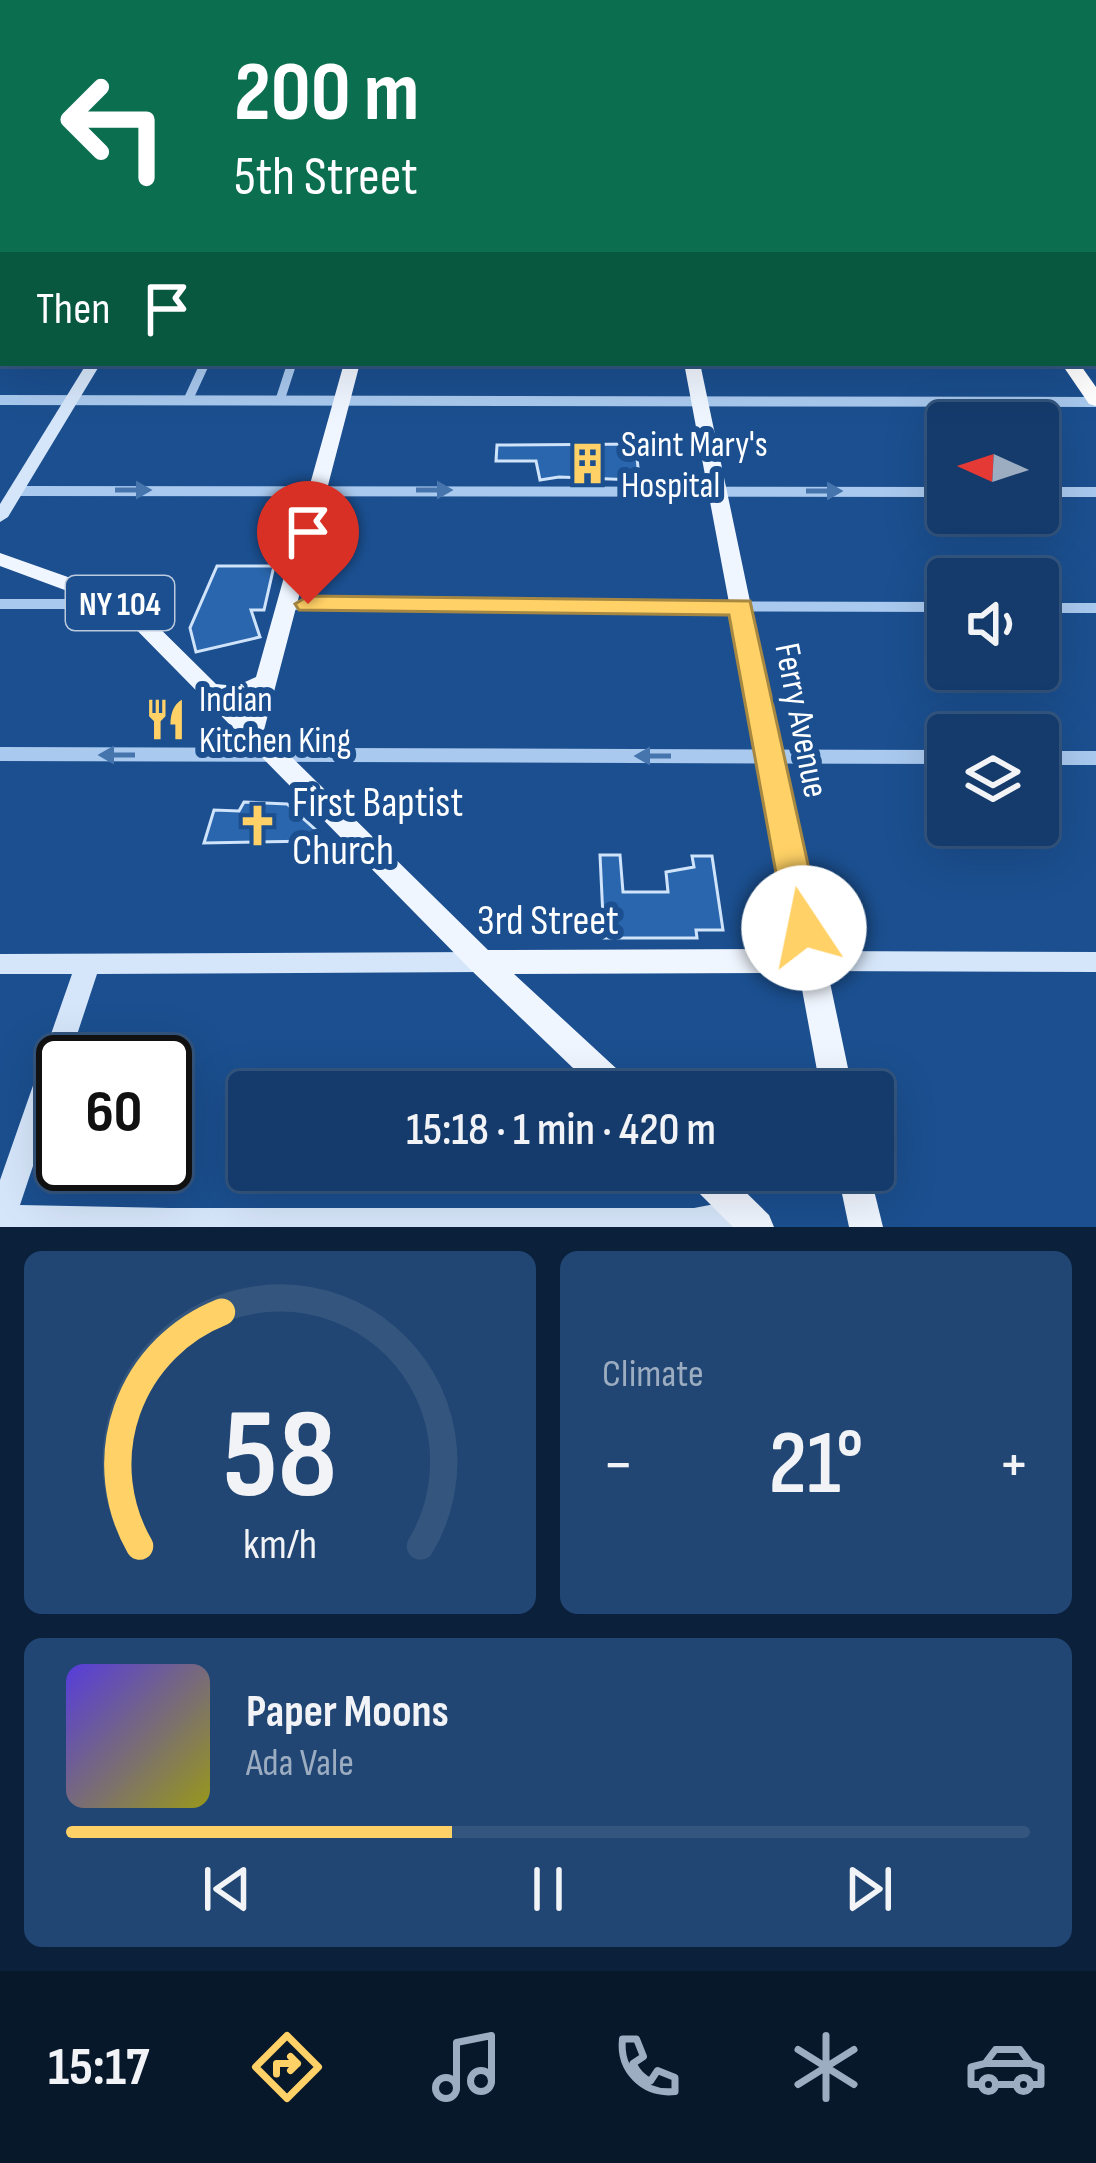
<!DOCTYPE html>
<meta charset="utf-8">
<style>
:root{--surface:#143b6b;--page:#214673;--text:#f1f3f6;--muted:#9dadc1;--line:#33557e;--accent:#ffd166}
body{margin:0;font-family:"Sofia Sans Condensed",sans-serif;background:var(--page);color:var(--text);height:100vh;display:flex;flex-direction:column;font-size:45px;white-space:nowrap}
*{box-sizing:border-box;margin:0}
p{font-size:39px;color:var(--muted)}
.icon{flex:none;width:66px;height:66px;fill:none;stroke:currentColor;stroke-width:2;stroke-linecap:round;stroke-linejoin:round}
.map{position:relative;height:1227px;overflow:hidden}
.panel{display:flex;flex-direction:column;gap:24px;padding:24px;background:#0b203b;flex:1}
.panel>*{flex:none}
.hud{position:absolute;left:0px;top:0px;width:1098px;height:366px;box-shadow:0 12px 48px #0002,0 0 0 3px var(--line);background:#0b6e4f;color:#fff;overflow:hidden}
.needle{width:78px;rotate:273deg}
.controls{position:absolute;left:927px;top:402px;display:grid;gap:24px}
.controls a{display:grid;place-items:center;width:132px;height:132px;border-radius:12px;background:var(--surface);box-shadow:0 12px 48px #0002,0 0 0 3px var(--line);font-size:60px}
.speed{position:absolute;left:36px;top:1035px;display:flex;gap:24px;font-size:60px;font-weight:700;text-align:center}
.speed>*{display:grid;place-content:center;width:156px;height:156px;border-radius:50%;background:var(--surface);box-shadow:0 12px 48px #0002,0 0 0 3px var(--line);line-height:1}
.speed .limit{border:6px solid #111;border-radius:18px;background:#fff;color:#111}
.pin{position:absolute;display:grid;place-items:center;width:102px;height:102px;color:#fff;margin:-123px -51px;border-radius:50% 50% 50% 0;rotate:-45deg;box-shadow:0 0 12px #0007}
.pin .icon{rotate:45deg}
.me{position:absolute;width:132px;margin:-66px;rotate:349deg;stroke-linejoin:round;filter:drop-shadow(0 0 9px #0008)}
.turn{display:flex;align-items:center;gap:42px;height:252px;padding:0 36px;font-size:54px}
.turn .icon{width:156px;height:156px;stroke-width:2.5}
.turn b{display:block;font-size:84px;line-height:102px}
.then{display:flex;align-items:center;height:114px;padding:0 36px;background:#0003;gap:24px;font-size:45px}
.big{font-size:90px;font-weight:600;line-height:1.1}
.panel .widget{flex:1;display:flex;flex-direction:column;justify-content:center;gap:18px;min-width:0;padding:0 42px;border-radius:18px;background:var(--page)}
.panel .dial{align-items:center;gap:0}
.dial svg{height:312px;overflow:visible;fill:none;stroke:var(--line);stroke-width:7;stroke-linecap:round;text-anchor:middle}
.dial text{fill:var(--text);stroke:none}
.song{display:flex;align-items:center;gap:36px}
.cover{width:144px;height:144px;border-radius:18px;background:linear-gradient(135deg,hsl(250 70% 55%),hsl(60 70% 35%))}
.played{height:12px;border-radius:6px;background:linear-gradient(90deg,var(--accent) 40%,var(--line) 40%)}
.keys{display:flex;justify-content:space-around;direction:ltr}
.heat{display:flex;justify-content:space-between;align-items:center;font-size:66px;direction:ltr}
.panel .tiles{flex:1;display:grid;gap:24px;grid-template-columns:1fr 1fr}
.widget:last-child{grid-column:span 2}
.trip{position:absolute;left:228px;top:1071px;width:666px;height:120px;border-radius:12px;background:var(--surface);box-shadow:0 12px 48px #0002,0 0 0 3px var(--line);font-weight:600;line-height:120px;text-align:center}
.tabs{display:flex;height:192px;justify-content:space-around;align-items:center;background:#08182b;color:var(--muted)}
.tabs .icon{width:84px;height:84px}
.tabs .active{color:var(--accent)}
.tabs b{font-size:54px;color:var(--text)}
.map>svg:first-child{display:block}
</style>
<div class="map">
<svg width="1096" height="1227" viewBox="0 0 1096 1227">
<rect width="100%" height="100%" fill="#1b4f8f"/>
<!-- building -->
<g fill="#2a66ad" stroke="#cfe3fa" stroke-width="3">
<polygon points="641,444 643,458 637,458 639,477 635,480 559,477 540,480 536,461 496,461 497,445"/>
<polygon points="217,566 274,566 264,610 251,610 260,637 196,652 190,628"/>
<polygon points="244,802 287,804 317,831 315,841 204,843 214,810 239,811"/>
<polygon points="600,855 620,855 623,892 668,892 666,872 694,867 692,856 712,856 723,930 696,930 697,938 604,938"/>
</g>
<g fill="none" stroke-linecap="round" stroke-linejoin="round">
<!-- street-far3 -->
<polyline stroke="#a9c9ee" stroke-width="4.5" points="0,2 121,3"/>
<!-- street-far2 -->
<g stroke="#a9c9ee" stroke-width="9">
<polyline points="188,400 205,363"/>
<polyline points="280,400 292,363"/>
</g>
<!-- street-far1 -->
<g stroke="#a9c9ee" stroke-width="10">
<polyline points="0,400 1096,402"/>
<polyline points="16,491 948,492"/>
<polyline points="1038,492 1096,492"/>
<polyline points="0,604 116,604"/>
<polyline points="286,605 948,607"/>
<polyline points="1038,608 1096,608"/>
</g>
<!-- street -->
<g stroke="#a9c9ee" stroke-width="14">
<polyline points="0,754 948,757"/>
<polyline points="1038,758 1096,758"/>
</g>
<!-- secondary -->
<g fill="#d6e6fa" fill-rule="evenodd">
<polygon points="851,0 857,0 859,3 853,3"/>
<polygon points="990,0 997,0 999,3 992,3"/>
<rect x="1095" y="18" width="1" height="4"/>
<polygon points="1095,89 1096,90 1096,96 1095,95"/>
<polygon points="3,183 3,189 0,190 0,184"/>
<polygon points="87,363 101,363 8,517 0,522 0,504"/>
<polygon points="811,951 1096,952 1096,972 811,971 802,968 799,961 802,954"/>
<polygon points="482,952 491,955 494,962 491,969 482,972 97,974 68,1062 63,1062 63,1076 20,1205 169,1208 694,1208 715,1204 735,1191 745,1195 749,1205 745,1215 733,1227 0,1227 0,1180 72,974 0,974 0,954"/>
</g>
<!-- primary -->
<g fill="#f0f6ff" fill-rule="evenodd">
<polygon points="448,0 456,0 447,3"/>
<polygon points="616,0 624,0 625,3 617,3"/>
<path d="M344,363H360L264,730L488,950L794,949L684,363H700L853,1092H821L799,973L514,974L631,1082L636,1092H598L472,971L116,609L0,566V553L130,599L216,684L236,686L256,677ZM250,698L246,712L234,701Z"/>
<polygon points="683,1170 723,1170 769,1215 774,1227 733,1227 687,1181"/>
<polygon points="837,1170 869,1170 883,1227 849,1227"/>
</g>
<!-- highway -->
<g fill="#fff" fill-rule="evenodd">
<rect x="1095" y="316" width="1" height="10"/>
<polygon points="1061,363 1079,363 1096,387 1096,406 1089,404"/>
</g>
</g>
<!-- one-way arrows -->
<defs><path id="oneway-solid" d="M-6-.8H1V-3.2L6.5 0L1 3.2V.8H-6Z" transform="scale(3)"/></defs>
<g fill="#4674ac">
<use href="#oneway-solid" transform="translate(133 490)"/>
<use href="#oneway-solid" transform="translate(434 490)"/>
<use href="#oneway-solid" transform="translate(824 491)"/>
<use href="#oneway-solid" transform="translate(117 755) rotate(-180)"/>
<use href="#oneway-solid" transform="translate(653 756) rotate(-180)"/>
</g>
<!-- route -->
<polygon fill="#ffd166" stroke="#a68842" stroke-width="3" points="308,596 750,601 822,928 817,938 804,943 792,938 786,928 729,615 299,610 295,604"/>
<!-- icons -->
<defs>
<symbol id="building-bare" viewBox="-9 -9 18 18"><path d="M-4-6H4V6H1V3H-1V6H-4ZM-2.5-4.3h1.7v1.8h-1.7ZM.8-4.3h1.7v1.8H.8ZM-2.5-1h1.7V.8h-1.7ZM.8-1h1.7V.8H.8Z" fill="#ffd166" stroke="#1b4f8f" stroke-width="2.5" paint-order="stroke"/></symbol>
<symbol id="restaurant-bare" viewBox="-9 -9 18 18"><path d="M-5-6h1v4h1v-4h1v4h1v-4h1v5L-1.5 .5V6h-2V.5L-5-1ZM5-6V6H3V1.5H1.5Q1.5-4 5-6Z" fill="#ffd166" stroke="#1b4f8f" stroke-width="2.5" paint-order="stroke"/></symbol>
<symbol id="church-bare" viewBox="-9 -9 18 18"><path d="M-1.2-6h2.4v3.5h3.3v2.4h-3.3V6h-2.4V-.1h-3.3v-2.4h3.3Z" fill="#ffd166" stroke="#1b4f8f" stroke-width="2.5" paint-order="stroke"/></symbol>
</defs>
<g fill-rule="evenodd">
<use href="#building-bare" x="558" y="434" width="59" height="59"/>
<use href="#restaurant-bare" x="136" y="690" width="59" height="59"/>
<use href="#church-bare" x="228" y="796" width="59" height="59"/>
</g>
<g text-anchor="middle" stroke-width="12" stroke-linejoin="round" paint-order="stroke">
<!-- shield labels -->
<rect fill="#1b4f8f" stroke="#bbcadd" stroke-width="3" x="66" y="576" width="108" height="54" rx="9"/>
<g font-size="33" font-weight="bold" fill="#fff">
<text x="120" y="615">NY 104</text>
</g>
<!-- poi labels -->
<g font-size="36" fill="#fff" stroke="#1b4f8f" text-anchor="start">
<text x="621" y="456">Saint Mary's<tspan x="621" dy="41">Hospital</tspan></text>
<text x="199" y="711">Indian<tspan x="199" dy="41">Kitchen King</tspan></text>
</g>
<!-- street labels -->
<g font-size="36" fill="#fff" stroke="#1b4f8f">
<text transform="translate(803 720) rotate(79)" y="13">Ferry Avenue</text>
</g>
<!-- near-poi labels -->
<g font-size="42" fill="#fff" stroke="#1b4f8f" text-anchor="start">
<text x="292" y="816">First Baptist<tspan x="292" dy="48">Church</tspan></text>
</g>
<!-- near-street labels -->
<g font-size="42" fill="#fff" stroke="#1b4f8f">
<text x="548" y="934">3rd Street</text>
</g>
</g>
</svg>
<div class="controls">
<a><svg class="needle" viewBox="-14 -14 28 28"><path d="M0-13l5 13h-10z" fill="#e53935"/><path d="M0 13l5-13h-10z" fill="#9dadc1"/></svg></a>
<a><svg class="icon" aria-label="sound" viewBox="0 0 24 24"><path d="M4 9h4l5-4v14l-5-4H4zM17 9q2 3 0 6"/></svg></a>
<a><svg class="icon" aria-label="layers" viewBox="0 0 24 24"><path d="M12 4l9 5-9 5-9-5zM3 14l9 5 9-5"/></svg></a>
</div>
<div class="speed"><div class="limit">60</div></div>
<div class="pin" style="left:308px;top:604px;background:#d93025"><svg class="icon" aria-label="arrive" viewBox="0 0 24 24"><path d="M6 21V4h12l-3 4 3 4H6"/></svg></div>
<svg class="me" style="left:804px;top:928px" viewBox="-20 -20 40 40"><circle r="19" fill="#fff"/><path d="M0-13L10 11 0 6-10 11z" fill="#ffd166"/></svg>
<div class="trip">15:18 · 1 min · 420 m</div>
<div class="hud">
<div class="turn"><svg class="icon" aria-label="left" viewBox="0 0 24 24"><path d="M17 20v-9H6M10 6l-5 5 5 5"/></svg><div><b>200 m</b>5th Street</div></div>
<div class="then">Then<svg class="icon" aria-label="arrive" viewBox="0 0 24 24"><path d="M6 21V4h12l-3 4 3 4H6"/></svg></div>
</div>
</div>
<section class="panel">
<div class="tiles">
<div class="widget dial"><svg viewBox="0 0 100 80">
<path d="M14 69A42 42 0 1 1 86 69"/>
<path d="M14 69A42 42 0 0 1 35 9" stroke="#ffd166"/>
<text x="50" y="56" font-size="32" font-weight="700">58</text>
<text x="50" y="72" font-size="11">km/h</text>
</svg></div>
<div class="widget"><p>Climate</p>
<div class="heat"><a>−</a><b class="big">21°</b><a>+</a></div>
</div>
<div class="widget">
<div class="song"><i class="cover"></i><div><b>Paper Moons</b><p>Ada Vale</p></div></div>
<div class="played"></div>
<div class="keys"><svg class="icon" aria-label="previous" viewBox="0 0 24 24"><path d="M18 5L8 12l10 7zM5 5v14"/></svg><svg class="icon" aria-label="pause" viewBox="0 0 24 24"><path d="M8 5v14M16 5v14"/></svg><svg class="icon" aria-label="next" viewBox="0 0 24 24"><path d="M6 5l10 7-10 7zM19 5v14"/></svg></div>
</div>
</div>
</section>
<nav class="tabs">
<b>15:17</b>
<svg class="icon active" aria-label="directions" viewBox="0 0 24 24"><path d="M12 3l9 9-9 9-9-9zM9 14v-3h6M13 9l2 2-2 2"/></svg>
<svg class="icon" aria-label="music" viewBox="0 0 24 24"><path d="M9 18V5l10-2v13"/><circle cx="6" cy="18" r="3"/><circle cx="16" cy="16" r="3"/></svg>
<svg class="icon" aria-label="phone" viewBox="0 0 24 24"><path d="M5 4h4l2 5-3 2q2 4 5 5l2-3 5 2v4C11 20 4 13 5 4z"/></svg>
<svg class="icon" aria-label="climate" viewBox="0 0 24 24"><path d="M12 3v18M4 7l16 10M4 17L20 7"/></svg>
<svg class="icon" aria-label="car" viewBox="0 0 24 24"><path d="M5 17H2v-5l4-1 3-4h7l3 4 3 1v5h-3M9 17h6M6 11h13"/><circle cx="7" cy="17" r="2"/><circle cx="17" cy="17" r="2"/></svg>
</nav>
